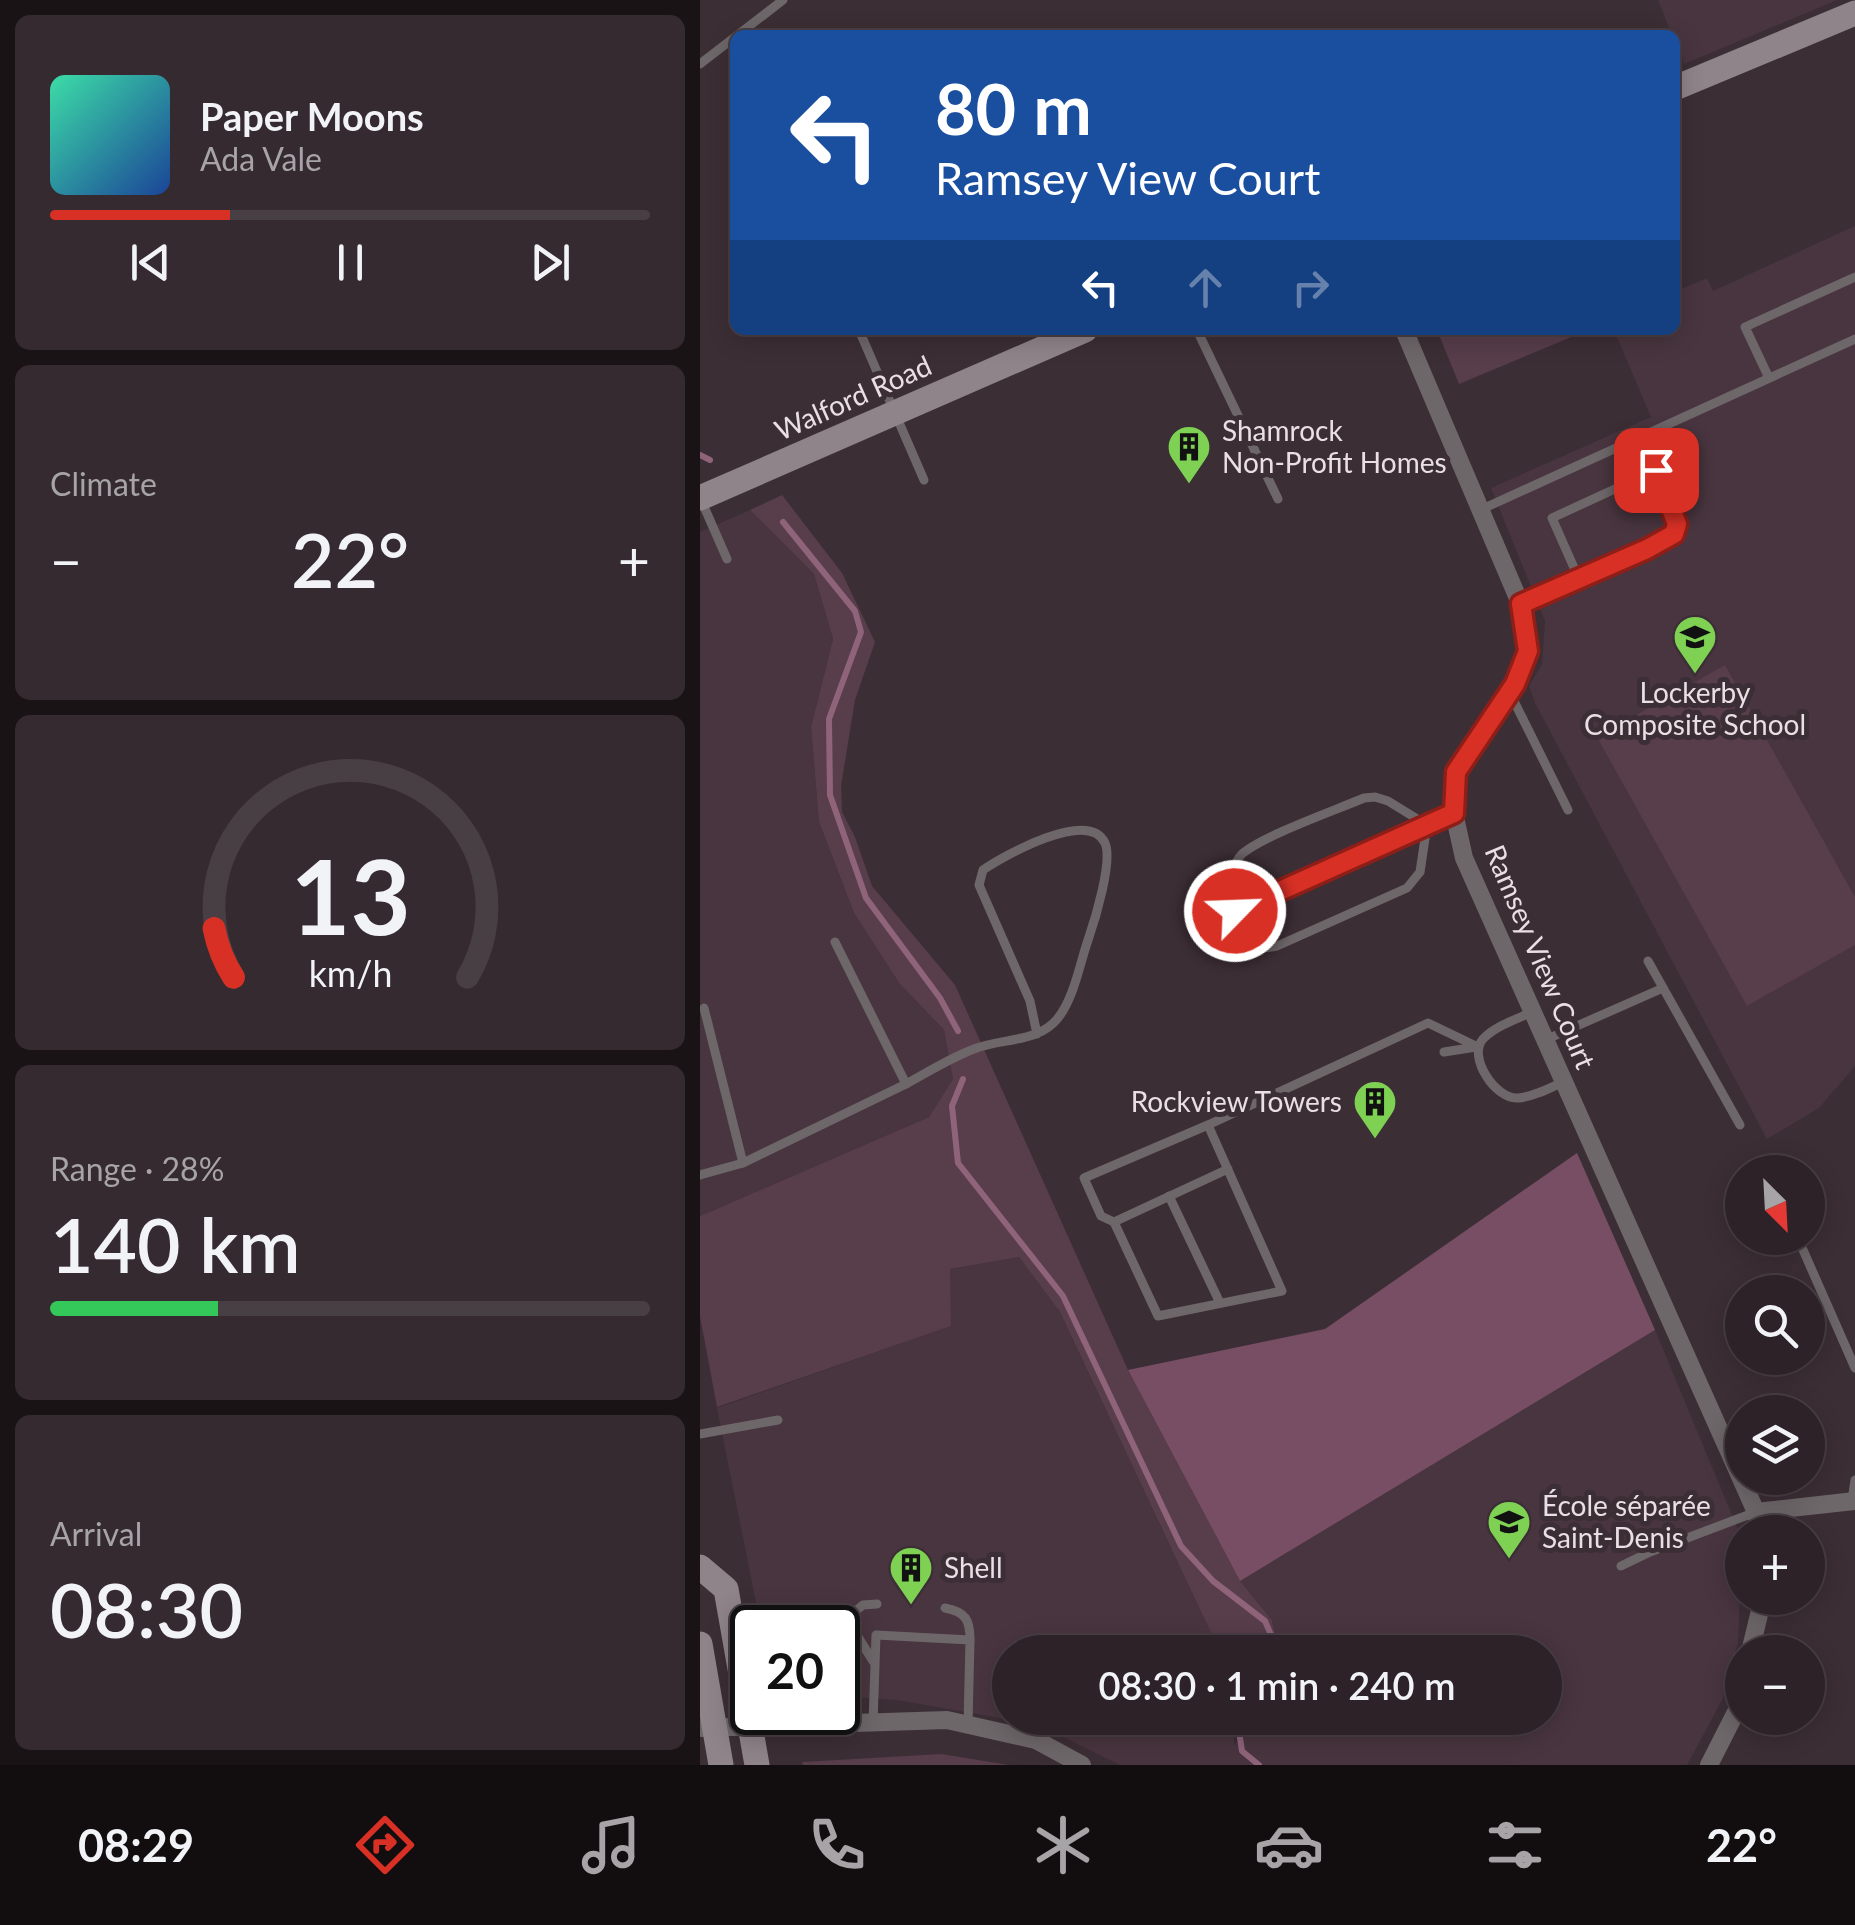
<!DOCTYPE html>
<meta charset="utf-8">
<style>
:root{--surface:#2d2228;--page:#352a30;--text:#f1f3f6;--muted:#a7a4a8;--line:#483f45;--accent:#d93025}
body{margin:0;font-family:Lato,sans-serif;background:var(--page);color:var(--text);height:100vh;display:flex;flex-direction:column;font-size:38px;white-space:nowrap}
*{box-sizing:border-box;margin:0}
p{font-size:32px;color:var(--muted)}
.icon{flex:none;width:55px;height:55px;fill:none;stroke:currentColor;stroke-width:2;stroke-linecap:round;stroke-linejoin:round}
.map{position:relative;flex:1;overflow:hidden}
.side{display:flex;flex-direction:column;gap:15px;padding:15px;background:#191316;width:700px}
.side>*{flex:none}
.hud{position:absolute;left:30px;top:30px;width:950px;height:305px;border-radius:15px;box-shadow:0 5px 25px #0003,0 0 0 2px var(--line);background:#1a4fa0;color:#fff;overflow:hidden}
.needle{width:65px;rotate:156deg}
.tools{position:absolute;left:1025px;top:1155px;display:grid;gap:20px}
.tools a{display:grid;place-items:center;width:100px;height:100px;border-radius:50%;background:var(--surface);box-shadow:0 5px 25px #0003,0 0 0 2px var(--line);font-size:50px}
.speed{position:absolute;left:30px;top:1605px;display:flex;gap:20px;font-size:50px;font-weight:700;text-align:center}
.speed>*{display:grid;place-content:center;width:130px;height:130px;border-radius:50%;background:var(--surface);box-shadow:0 5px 25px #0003,0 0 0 2px var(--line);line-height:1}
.speed .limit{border:5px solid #111;border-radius:15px;background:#fff;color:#111}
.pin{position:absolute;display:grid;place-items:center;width:85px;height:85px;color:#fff;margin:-42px;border-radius:20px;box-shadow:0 5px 15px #0006}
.me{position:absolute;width:110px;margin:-55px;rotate:66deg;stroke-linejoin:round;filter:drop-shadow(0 0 8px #0008)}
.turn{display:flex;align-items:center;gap:35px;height:210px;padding:0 40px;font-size:45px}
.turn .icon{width:130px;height:130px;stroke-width:2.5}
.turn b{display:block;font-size:70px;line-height:85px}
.lanes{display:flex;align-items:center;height:95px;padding:0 40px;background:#0003;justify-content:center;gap:50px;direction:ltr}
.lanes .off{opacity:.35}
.big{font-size:75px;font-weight:600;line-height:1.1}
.side .tile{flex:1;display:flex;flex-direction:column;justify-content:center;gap:15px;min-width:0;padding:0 35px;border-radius:15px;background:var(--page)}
.side .dial{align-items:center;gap:0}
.dial svg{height:260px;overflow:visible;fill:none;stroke:var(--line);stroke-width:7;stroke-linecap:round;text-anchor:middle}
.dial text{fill:var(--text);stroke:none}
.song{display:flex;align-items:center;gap:30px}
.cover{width:120px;height:120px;border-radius:15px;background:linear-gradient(135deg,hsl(160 70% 55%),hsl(220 70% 35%))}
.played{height:10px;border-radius:5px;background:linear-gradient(90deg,var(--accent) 30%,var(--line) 30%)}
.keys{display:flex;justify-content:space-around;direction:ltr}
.heat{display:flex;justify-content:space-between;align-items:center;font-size:55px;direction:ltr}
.charge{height:15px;border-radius:8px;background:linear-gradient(90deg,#34c759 28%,var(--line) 0)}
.trip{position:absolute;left:292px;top:1635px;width:570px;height:100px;border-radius:50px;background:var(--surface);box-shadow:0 5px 25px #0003,0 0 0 2px var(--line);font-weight:600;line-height:100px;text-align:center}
.dock{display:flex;height:160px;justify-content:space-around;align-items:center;background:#120e10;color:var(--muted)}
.dock .icon{width:70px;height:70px}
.dock .current{color:var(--accent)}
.dock b{font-size:45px;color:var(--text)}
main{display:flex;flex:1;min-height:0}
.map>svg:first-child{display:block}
</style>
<main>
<section class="side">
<div class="tile">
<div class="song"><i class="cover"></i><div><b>Paper Moons</b><p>Ada Vale</p></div></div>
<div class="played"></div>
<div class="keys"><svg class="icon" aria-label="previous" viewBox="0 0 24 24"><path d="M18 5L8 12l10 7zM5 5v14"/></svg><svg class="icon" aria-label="pause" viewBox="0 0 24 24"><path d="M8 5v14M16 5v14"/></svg><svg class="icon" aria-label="next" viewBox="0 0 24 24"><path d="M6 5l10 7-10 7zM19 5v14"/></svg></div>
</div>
<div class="tile"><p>Climate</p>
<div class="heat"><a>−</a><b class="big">22°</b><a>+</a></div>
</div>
<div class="tile dial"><svg viewBox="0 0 100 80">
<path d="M14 69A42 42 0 1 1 86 69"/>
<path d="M14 69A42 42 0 0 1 8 54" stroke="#d93025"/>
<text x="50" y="56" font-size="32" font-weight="700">13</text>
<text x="50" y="72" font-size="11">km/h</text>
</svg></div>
<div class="tile"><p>Range · 28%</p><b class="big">140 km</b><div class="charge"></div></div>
<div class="tile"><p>Arrival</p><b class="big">08:30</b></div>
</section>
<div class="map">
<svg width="1155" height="1765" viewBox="0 0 1155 1765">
<rect width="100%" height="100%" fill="#3c2e35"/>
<!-- built -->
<g fill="#49353f">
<polygon points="958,0 1137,0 984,64 975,35 972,35"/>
<polygon points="1155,226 1155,1066 1119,1108 1067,1139 835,703 829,686 842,664 845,621 791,488 951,417 914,330 975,330 975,292 1007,278 1013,291"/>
<polygon points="50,510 114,574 133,639 111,727 119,822 154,913 199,983 244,1030 253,1079 229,1117 0,1216 0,532"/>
<polygon points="319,1257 360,1312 520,1652 310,1652 310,1718 534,1718 534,1746 554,1718 845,1718 845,1652 579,1652 572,1620 540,1581 955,1330 1042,1539 1038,1642 1022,1700 987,1765 420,1765 339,1725 197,1700 138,1696 138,1628 61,1627 17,1408 250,1326 250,1269"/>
</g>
<!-- green -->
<g fill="#583d4b">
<polygon points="737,330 888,330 759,384"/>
<polygon points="82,495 142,573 175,642 155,700 141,786 142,812 155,837 172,886 255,985 428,1370 540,1581 572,1620 579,1652 520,1652 360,1312 319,1257 250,1269 251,1326 17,1407 0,1316 0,1216 229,1117 253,1079 244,1030 199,983 154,913 119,822 111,727 133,639 114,574 50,510"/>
<polygon points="1025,665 1155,897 1155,945 1047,1006 897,737"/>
<polygon points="241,1754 309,1765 103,1765 102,1762"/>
</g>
<!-- forest -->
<polygon fill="#784e65" points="877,1153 955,1330 540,1581 428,1370 625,1329"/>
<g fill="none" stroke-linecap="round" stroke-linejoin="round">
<!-- stream -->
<g stroke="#8f647b" stroke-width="6">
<polyline points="0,455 10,460"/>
<polyline points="83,522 155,611 161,632 129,719 130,795 166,898 240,998 258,1031"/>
<polyline points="263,1079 252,1106 258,1163 363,1296 481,1546 513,1581 565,1621 576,1646 572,1652"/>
<polyline points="537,1718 542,1751 559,1765"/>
</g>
<!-- lane -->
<g stroke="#6e676a" stroke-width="9">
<polyline points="0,64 83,0"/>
<polyline points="159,330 224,480"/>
<polyline points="497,330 578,499"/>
<polyline points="1069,378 1045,327 1155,277"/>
<polyline points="2,502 27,559"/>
<polyline points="780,510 1155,339"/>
<polyline points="879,579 852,518 956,470"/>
<path d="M821,604L947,549L974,534C981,509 951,459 940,435"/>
<polyline points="811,695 868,810"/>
<path d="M675,797L688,801L727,825L720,872L707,888L577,946C531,959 521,873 542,854C562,836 636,810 664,798Z"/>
<polyline points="535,911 754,813"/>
<polyline points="948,961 1040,1125"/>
<path d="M832,1012C817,1019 795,1026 783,1039C767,1057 796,1100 818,1098C833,1097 850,1088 863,1082"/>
<polyline points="845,1040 963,988"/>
<polyline points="744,1052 776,1047"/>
<path d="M206,1084C228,1072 250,1058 274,1049C300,1038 339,1043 358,1018C374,998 380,963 388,940C395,920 413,861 405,843C389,808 305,855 283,870L279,885L330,1001L337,1034"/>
<polyline points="43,1163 206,1084 135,942"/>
<polyline points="528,1169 414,1222 458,1316 582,1291 508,1125 728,1023 778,1047"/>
<polyline points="0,1175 43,1163 4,1008"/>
<polyline points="469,1196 520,1303"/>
<polyline points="414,1222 401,1216 384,1178 508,1125"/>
<polyline points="1100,1243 1155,1368"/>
<polyline points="0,1434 78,1420"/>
<polyline points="1152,1501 1155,1480"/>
<polyline points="921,1566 950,1552 1056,1512"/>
<path d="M245,1608C266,1612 270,1620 270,1640"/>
<polyline points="173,1661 158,1637 153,1613 163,1605 177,1604"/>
<polyline points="173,1723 176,1635 270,1640 268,1725"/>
<polyline points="337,1737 340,1718"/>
<polyline points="336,1740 355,1718"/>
</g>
<!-- street -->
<g stroke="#6e676a" stroke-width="18">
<polyline points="704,330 823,610 828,651 815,684 756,773 754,813 764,858 1056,1512 1060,1532"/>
<polyline points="1056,1512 1155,1501"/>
<polyline points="1050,1652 1063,1598"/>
<polyline points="0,1728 247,1720 336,1740 382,1765"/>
<polyline points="1009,1765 1037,1710 1042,1687"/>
</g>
<!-- secondary -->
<g stroke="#8f8489" stroke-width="25">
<polyline points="975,88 1155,13"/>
<polyline points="0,498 385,330"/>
<polyline points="0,1567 26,1589 57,1765"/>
<polyline points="0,1644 21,1765"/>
</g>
</g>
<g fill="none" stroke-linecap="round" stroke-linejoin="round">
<defs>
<polyline id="route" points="535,911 754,813 756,772 815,684 828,651 821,604 947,549 974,534 977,524 956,470"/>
</defs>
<!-- route casing -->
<use href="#route" stroke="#8d1f18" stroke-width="25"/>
<!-- route -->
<use href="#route" stroke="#d93025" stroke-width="18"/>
</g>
<!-- icons -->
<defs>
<symbol id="building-pin" viewBox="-11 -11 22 30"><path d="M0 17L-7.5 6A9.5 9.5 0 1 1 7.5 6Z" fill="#7ed153" stroke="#3c2e35"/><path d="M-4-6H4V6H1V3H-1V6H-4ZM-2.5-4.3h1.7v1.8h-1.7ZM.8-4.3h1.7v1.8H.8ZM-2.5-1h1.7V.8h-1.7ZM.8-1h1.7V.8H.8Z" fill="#111"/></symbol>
<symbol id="school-pin" viewBox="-11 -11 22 30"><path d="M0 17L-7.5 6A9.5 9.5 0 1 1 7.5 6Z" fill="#7ed153" stroke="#3c2e35"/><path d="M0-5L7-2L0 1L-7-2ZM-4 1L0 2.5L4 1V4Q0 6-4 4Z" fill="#111"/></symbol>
</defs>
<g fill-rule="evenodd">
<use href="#building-pin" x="464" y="422" width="50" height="68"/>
<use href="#school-pin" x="970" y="612" width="50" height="68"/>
<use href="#building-pin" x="650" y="1077" width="50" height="68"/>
<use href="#school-pin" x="784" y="1497" width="50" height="68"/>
<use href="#building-pin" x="186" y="1543" width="50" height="68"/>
</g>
<g text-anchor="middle" stroke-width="10" stroke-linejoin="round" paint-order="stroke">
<!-- street labels -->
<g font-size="28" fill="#e9dfe4" stroke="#3c2e35">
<text transform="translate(153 398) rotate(-24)" y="10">Walford Road</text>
<text transform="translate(840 957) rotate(67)" y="10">Ramsey View Court</text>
</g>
<!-- poi labels -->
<g font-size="28" fill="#e9dfe4" stroke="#3c2e35" text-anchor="start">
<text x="522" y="441">Shamrock<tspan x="522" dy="32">Non-Profit Homes</tspan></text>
<text x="995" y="703" text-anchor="middle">Lockerby<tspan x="995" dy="32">Composite School</tspan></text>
<text x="642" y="1112" text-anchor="end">Rockview Towers</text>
<text x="842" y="1516">École séparée<tspan x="842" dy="32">Saint-Denis</tspan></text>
<text x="244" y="1578">Shell</text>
</g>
</g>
</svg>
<div class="tools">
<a><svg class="needle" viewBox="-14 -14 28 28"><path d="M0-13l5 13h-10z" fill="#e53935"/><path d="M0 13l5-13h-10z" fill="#a7a4a8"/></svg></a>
<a><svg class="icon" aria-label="search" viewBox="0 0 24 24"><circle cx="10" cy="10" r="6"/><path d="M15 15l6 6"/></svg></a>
<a><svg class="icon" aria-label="layers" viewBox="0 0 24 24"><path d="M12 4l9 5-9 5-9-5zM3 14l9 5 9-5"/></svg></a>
<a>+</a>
<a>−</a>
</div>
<div class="speed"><div class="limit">20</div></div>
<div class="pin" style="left:956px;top:470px;background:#d93025"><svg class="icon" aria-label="arrive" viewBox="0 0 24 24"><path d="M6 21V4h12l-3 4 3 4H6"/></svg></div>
<svg class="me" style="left:535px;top:911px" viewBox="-20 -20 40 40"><circle r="17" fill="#d93025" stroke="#fff" stroke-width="3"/><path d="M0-11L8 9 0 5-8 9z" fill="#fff"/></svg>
<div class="trip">08:30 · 1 min · 240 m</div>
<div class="hud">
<div class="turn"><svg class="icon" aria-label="left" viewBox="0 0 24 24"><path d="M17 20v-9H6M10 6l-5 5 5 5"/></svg><div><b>80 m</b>Ramsey View Court</div></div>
<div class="lanes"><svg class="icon" aria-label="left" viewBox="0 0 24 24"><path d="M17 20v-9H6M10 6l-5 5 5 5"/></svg><svg class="icon off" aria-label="ahead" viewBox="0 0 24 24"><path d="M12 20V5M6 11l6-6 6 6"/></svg><svg class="icon off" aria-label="right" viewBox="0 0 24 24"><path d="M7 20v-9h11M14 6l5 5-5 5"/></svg></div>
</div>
</div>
</main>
<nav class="dock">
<b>08:29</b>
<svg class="icon current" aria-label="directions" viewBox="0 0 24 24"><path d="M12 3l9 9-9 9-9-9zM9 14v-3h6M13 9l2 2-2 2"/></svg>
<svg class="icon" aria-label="music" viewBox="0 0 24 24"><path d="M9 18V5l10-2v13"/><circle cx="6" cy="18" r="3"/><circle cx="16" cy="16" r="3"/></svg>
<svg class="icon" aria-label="phone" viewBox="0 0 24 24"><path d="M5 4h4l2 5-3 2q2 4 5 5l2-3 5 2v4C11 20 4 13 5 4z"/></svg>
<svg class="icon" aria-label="climate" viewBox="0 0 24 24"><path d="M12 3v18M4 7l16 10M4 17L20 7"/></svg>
<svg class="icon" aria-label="car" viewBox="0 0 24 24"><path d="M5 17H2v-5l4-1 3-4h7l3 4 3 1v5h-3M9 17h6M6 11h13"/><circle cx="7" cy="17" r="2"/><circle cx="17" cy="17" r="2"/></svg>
<svg class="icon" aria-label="filters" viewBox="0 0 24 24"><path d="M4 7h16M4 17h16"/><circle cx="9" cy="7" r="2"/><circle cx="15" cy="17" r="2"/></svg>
<b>22°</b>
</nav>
